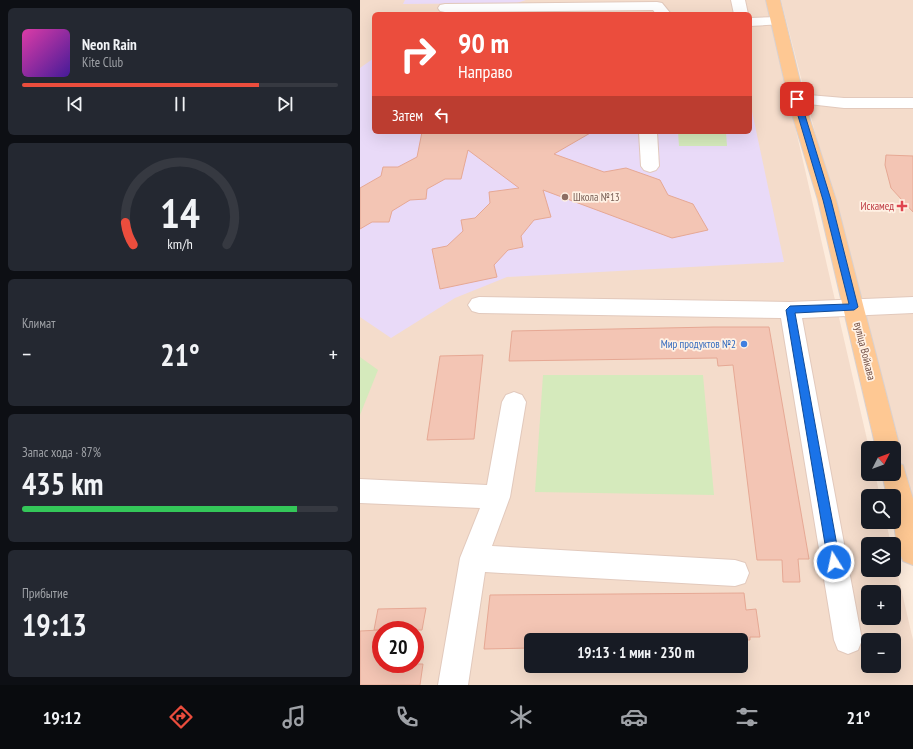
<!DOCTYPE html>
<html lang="ru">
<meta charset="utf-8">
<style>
:root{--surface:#171b24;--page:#242831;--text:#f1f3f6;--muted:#9ea1a6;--line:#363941;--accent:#eb4d3d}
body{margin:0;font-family:"PT Sans Narrow",sans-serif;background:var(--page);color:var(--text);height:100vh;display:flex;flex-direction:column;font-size:15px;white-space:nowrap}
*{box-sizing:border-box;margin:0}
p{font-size:13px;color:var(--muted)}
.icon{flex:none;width:22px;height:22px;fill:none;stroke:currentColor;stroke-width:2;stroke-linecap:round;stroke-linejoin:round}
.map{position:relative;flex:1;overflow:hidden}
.sheet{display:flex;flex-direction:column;gap:8px;padding:8px;background:#0d0f14;width:360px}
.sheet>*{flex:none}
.banner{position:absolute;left:12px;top:12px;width:380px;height:122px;border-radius:6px;box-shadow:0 4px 16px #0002;background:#eb4d3d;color:#fff;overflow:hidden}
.needle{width:26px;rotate:48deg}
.controls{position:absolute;left:501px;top:441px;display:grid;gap:8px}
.controls a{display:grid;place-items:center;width:40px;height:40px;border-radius:6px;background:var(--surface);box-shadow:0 4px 16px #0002;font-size:20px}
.speed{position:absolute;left:12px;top:621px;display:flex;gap:8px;font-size:20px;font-weight:700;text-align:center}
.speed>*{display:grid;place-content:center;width:52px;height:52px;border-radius:50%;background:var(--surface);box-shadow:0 4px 16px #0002;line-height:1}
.speed .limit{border:6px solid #d22;background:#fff;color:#111}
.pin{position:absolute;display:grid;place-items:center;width:34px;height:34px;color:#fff;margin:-17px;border-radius:8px;box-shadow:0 2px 6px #0006}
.me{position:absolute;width:44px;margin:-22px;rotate:350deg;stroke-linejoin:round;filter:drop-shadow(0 0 3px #0008)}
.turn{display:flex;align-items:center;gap:14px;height:84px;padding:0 20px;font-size:18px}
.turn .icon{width:52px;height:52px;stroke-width:2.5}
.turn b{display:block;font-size:28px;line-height:34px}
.then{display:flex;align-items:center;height:38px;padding:0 20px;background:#0003;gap:8px;font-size:15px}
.big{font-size:30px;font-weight:800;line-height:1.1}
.sheet .widget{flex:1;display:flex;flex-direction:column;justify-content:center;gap:6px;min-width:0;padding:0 14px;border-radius:6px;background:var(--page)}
.sheet .dial{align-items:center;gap:0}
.dial svg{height:104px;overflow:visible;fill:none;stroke:var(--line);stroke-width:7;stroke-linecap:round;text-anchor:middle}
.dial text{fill:var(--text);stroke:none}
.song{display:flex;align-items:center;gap:12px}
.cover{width:48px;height:48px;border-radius:6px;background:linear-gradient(135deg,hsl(320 70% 55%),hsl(260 70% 35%))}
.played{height:4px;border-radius:2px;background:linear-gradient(90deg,var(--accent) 75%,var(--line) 75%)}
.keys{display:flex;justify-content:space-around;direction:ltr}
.heat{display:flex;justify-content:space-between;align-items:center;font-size:22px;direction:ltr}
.charge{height:6px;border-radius:3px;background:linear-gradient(90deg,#34c759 87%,var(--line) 0)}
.trip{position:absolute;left:164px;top:633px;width:224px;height:40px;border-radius:6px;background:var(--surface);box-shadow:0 4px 16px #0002;font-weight:800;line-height:40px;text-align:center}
.dock{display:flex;height:64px;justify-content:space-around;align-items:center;background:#090b0e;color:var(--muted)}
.dock .icon{width:28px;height:28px}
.dock .selected{color:var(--accent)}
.dock b{font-size:18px;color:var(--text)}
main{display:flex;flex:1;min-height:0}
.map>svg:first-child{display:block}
</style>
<main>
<section class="sheet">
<div class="widget">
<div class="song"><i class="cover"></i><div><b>Neon Rain</b><p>Kite Club</p></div></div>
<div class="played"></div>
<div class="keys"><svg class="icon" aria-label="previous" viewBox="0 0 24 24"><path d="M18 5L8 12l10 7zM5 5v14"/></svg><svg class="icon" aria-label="pause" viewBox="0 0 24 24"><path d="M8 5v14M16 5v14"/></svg><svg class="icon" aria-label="next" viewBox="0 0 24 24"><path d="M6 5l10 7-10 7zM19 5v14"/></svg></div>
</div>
<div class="widget dial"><svg viewBox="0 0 100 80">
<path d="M14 69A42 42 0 1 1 86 69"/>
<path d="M14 69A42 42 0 0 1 8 52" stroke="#eb4d3d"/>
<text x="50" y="56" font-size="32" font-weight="700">14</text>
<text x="50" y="72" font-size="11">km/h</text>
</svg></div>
<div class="widget"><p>Климат</p>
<div class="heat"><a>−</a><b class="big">21°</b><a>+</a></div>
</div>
<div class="widget"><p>Запас хода · 87%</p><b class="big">435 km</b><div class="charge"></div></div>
<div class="widget"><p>Прибытие</p><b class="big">19:13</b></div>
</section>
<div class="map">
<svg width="553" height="685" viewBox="0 0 553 685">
<rect width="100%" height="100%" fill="#fdecdd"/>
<!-- residential -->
<g fill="#f4dccb" fill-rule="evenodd">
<path d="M0,0H406L509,448L508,474H515L520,496H508V522H526L531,544H508V570H534V558L553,640V685H0ZM14,14H390V132H14ZM508,592H534V618H508ZM21,630H55V664H21ZM171,640H381V666H171ZM508,640H534V666H508Z"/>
<polygon points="421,0 553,0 553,514"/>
</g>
<!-- education -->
<g fill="#e9daf8">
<polygon points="45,0 166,0 157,3 43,4"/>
<polygon points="14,58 14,132 390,132 390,102 424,262 147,277 95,298 31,338 0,317 0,68"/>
</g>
<!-- green -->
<g fill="#d5eabc">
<polygon points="318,132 366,132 367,146 319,146"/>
<polygon points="0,357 18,370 0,415"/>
<polygon points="183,375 343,375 354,495 175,492"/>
</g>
<!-- building -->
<g fill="#f3c5b4" stroke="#e6a894">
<polygon points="62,132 232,132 194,154 244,172 266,168 300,180 308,195 333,204 348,230 312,238 183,190 191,217 174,220 161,236 163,247 148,250 134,265 137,277 80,289 72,249 87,246 103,231 101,220 115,218 130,203 129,192 159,188 108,150 101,179 85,179 67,189 66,199 50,200 32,211 29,222 12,222 0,229 0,188 21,176 23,167 38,167 57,157"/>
<polygon points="526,155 553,156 553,212 531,188 525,165"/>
<polygon points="354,327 409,327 449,559 438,559 440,582 423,582 422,560 397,560 373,365 358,366 357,358 149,361 152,331"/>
<polygon points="123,355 114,439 67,440 80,356"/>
<polygon points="384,593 386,610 396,609 400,637 390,637 390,640 171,640 171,648 124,649 130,595"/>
<polygon points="66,608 62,630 14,630 18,609"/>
<polygon points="21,630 21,664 63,664 60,685 0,685 0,631"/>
</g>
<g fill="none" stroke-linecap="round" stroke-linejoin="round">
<defs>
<g id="minor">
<polygon points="371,0 385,0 388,14 374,14"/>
<polygon points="297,2 302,3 311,14 296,14 293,10 85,12 80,11 78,8 80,5 85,4"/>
<polygon points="418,17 423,18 425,21 423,24 390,26 390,18"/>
<polygon points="437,94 484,98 553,98 553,108 484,108 431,102 429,99 431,96"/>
<polygon points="279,132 297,132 299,166 296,170 290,172 284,170 281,166"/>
<polygon points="119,297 430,302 553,297 553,313 442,318 502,640 498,650 488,654 478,650 474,640 421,318 119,313 112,311 108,305 112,299"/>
<polygon points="154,392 162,395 166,402 150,497 132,546 375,560 385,563 389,573 385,583 375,586 125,572 108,685 78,685 100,558 120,508 0,503 0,479 127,485 142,402 146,395"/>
</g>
<g id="major">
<polygon points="406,0 420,0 448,114 476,200 540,448 537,456 534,457 534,448 516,448 458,200 432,114"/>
<path d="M534,462L543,465L553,499V565L543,561C533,537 534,521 534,496H527L522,474H534Z"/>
</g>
</defs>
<!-- minor casing -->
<use href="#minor" stroke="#e2c9bc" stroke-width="2"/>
<!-- major casing -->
<use href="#major" stroke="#dad1cf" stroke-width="2"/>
<!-- minor -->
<use href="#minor" fill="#fff" fill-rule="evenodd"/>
<!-- major -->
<use href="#major" fill="#fec893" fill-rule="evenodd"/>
</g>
<!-- route -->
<polygon fill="#1a73e8" stroke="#114b97" points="437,97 440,99 471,200 498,307 494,310 435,313 480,562 478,566 474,567 470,566 468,562 426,310 430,306 489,304 463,200 433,99"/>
<!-- markers -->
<circle fill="#8d6e63" stroke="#fff1e4" stroke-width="1.5" cx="205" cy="197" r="4"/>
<path fill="#e0444e" stroke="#fff1e4" stroke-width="1.5" d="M540 200h4v4h4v4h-4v4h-4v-4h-4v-4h4z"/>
<circle fill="#3f7fe0" stroke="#fff1e4" stroke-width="1.5" cx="384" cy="344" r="4"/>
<g text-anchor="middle" stroke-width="3.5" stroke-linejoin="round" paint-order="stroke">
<!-- education labels -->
<g font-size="11" fill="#785e54" stroke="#fff1e4" text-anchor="start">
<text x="213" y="201">Школа №13</text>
</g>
<!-- health labels -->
<g font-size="11" fill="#be3a42" stroke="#fff1e4" text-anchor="end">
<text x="534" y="210">Искамед</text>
</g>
<!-- shop labels -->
<g font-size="11" fill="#366cbe" stroke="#fff1e4" text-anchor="end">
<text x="376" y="348">Мир продуктов №2</text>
</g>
<!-- street labels -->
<g font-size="11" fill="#724f45" stroke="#fff1e4">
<text transform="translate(505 351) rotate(76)" y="4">вуліца Войкава</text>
</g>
</g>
</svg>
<div class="controls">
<a><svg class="needle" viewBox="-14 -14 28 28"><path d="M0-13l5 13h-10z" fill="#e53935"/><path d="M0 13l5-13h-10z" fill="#9ea1a6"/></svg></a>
<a><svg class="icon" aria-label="search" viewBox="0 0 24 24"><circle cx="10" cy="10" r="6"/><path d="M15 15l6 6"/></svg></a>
<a><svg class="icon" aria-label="layers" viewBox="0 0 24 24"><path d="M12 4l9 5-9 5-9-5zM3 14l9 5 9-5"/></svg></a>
<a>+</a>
<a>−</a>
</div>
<div class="speed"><div class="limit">20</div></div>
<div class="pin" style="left:437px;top:99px;background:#d93025"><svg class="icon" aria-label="arrive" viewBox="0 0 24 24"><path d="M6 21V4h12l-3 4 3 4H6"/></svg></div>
<svg class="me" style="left:474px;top:562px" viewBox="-20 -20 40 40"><circle r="17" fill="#1a73e8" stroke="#fff" stroke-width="3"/><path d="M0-11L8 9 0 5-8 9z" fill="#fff"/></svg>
<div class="trip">19:13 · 1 мин · 230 m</div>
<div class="banner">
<div class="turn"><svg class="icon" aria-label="right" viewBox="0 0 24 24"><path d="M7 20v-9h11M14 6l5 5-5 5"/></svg><div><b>90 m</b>Направо</div></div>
<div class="then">Затем<svg class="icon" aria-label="left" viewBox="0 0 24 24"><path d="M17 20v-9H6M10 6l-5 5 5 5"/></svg></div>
</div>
</div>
</main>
<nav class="dock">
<b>19:12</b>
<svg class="icon selected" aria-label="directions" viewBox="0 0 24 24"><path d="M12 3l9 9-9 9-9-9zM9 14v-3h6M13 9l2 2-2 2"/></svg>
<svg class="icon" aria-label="music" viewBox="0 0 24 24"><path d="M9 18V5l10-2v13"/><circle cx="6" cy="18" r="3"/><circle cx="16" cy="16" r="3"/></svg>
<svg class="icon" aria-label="phone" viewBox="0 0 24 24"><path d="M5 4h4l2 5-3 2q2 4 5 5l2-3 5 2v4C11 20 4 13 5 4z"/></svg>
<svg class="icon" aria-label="climate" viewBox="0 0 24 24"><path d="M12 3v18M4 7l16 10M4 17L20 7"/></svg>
<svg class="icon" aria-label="car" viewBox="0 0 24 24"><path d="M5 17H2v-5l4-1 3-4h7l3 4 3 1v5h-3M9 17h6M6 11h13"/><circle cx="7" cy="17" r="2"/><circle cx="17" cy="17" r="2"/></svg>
<svg class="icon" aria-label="filters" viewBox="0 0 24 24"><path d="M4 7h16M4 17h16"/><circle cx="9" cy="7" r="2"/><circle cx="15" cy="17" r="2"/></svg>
<b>21°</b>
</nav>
